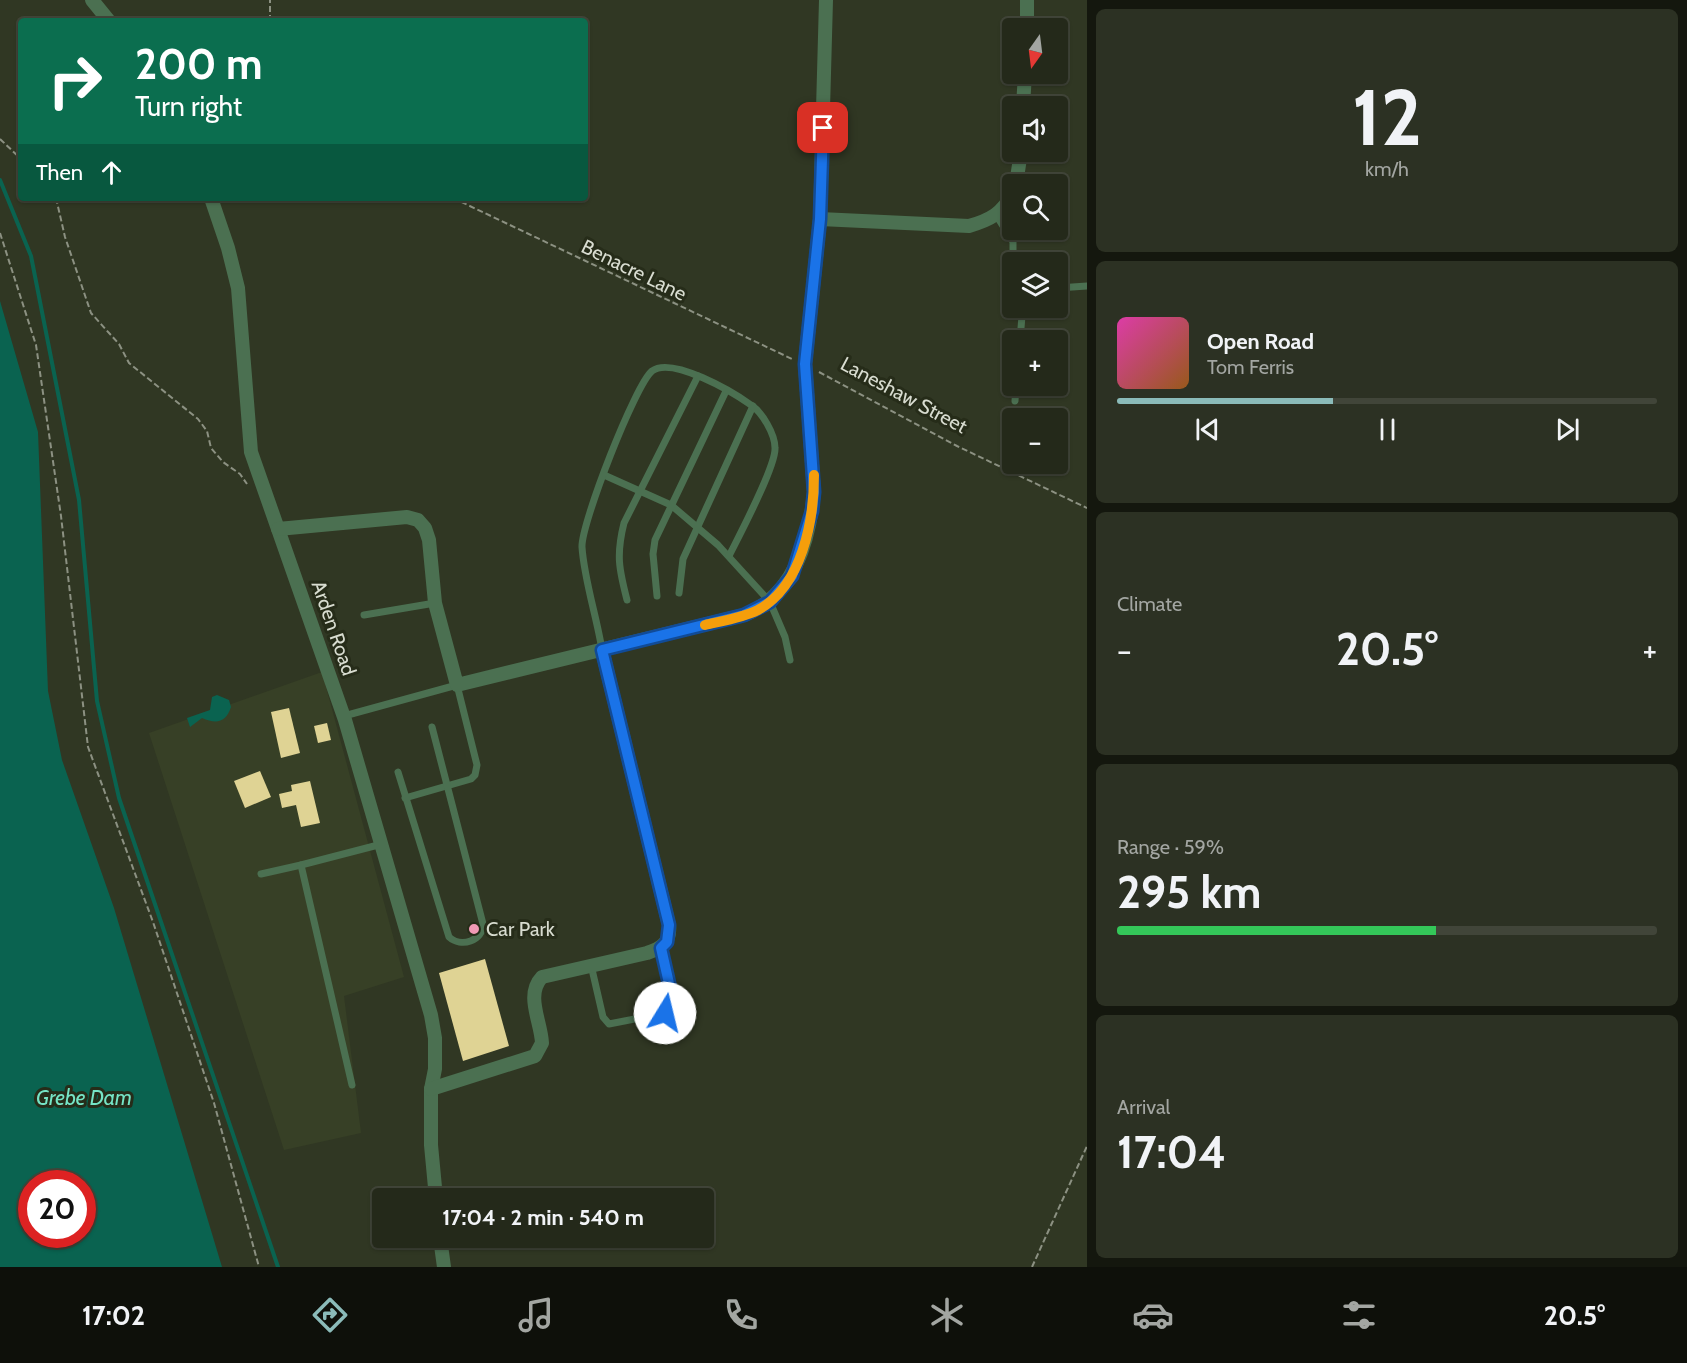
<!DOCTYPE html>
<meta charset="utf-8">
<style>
:root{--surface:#24291a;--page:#2c3123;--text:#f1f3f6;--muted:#a3a6a2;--line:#414539;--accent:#8bbbb9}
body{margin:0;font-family:Cabin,sans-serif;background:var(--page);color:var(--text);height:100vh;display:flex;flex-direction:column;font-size:22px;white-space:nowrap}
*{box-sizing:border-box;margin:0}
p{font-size:20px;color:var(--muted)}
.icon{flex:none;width:33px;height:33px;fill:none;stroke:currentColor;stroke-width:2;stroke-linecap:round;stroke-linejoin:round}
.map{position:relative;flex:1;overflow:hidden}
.sheet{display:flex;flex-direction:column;gap:9px;padding:9px;background:#14170e;width:600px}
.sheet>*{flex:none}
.top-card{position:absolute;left:18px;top:18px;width:570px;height:183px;border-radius:6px;box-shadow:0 2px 4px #0004,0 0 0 2px var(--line);background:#0b6e4f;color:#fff;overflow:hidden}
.needle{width:39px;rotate:194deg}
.controls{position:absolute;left:1002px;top:18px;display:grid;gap:12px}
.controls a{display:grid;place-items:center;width:66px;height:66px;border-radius:6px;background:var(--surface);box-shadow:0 2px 4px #0004,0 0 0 2px var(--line);font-size:30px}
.speed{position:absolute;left:18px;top:1170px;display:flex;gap:12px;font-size:30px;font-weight:700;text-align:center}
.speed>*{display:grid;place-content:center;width:78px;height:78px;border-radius:50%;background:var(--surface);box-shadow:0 2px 4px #0004,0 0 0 2px var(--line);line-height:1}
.speed .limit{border:9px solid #d22;background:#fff;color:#111}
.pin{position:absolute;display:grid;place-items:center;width:51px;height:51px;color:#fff;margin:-26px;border-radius:12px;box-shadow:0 3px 9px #0006}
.me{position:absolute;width:66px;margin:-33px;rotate:9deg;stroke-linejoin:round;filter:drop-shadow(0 0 4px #0008)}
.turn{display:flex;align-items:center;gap:21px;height:126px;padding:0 18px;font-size:27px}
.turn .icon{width:78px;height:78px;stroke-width:2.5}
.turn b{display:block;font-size:42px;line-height:51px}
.then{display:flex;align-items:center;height:57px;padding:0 18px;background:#0003;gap:12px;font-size:22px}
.big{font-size:45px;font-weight:800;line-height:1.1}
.sheet .widget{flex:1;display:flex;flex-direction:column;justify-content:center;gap:9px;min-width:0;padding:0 21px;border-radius:9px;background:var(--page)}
.sheet .dial{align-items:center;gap:0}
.dial b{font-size:78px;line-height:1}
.song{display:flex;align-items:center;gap:18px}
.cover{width:72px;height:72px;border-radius:9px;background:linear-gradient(135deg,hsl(320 70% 55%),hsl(30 70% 35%))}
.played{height:6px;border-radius:3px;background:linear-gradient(90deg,var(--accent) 40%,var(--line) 40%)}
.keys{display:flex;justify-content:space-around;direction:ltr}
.heat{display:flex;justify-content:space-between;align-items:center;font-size:33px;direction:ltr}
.charge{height:9px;border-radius:4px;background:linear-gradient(90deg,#34c759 59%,var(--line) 0)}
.trip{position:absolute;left:372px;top:1188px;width:342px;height:60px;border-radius:6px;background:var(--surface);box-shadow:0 2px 4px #0004,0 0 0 2px var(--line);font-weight:800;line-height:60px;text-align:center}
.dock{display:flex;height:96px;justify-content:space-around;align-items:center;background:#0e100a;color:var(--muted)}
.dock .icon{width:42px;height:42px}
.dock .current{color:var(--accent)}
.dock b{font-size:27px;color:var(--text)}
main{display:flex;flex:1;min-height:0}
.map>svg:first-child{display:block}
</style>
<main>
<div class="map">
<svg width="1087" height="1267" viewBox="0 0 1087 1267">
<rect width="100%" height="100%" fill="#303723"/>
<!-- built -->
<polygon fill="#374026" points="322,672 404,977 344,996 361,1133 284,1150 149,733"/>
<!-- water -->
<g fill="#0a6350" fill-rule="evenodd">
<path d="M0,301L38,432L48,691L62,760L114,908L222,1267H0ZM32,1184H82V1234H32Z"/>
<path d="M217,695L229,700L231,707C226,723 216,724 202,718L190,727L187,718L210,710L212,697Z"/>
</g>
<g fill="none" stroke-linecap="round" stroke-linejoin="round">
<!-- stream -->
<polyline stroke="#0a6350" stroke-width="4" points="0,180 31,256 79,500 97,701 119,798 278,1267"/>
</g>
<!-- building -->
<g fill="#dfd394">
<polygon points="289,708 300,753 281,758 271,712"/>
<polygon points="327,723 331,740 318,743 314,726"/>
<polygon points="260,771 271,797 245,808 234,781"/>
<polygon points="310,781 320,823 301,827 296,805 282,808 279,794 292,791 291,785"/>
<polygon points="485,959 509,1046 463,1061 439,973"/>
</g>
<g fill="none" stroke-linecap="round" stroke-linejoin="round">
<!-- path -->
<g stroke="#8c9182" stroke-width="2" stroke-dasharray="6 3" stroke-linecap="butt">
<polyline points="270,21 270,0"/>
<polyline points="0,139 21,159"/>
<polyline points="56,198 65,237 91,313 119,344 129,363 198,419 207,431 211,448 223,462 240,474 247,484"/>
<polyline points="453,198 792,359"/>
<polyline points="0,233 36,345 61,516 88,747 153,922 214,1103 259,1267"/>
<polyline points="819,372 957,446 1087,508"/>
<polyline points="1032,1267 1087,1146"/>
</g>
<!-- lane -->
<g stroke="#4b7051" stroke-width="7">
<polyline points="996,215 1013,242 1013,262"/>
<polyline points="1012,263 1011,305 1022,316 1029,316 1038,308"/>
<polyline points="1058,288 1087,286"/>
<polyline points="1020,340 1022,316"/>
<polyline points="1015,401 1016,386"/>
<polyline points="604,475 671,505 718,545 770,602 785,637 790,660"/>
<polyline points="679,593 683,559 753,406"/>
<polyline points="657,596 653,554 655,540 726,391"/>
<path d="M627,600C619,569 616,555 624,523L698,376"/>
<polyline points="364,615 435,603"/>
<path d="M602,650C597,618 584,579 582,547C581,524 635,385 652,371C672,356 733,392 751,405C762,412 775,434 775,448C776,466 739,536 729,556"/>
<polyline points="344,716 457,685 477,765 475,775 471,779 405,798"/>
<path d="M398,772L449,937C461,948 483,941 483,924L432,727"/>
<polyline points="261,874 301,865"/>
<polyline points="591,965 603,1017 609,1024 665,1013 673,1007 673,1001 661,948"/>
<polyline points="352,1085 301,865 382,844"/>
</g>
<!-- street -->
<g stroke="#4b7051" stroke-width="14">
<polyline points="92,0 109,21"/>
<polyline points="1027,28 1027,0"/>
<polyline points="1023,106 1025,74"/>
<polyline points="1016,184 1021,152"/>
<polyline points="211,198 228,248 238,288 251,452 345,720 431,1015 435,1038 435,1069 431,1089 431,1145 436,1198"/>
<path d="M820,219L969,226C990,220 1003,213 1012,194"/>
<path d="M278,529L407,517L418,520L425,528L429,540L435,603L457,685L744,615C794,596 809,542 814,492L805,364L820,219L826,0"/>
<path d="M431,1089L535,1056L542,1043C541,1021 525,995 542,977L647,953C662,948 671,942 669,925L602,650"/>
<polyline points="440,1238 444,1267"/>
</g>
</g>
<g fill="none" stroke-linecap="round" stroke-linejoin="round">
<defs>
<polyline id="route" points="665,1013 672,1006 673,1001 661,948 667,942 669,925 602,650 744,615 770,602 792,576 812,511 814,492 805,364 820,219 823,128"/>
</defs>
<!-- route casing -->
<use href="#route" stroke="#114b97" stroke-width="15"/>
<!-- route -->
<use href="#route" stroke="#1a73e8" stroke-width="10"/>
<!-- slow -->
<path stroke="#f59e0b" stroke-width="10" d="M705,625C722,621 742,618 758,610C802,586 814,521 814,475"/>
</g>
<!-- markers -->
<circle fill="#f09ab5" stroke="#262c19" stroke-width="2" cx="474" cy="929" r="6"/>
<g text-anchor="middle" stroke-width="6" stroke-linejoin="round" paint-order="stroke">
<!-- street labels -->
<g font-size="20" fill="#d8dcd0" stroke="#262c19">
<text transform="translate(634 270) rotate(26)" y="7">Benacre Lane</text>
<text transform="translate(904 395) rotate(28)" y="7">Laneshaw Street</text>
<text transform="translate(334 628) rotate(71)" y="7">Arden Road</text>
</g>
<!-- poi labels -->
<g font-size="20" fill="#d8dcd0" stroke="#262c19" text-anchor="start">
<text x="486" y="936">Car Park</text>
</g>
<!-- water labels -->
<g font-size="21" font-style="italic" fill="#75e5c6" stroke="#262c19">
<text x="84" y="1105">Grebe Dam</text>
</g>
</g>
</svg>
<div class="controls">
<a><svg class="needle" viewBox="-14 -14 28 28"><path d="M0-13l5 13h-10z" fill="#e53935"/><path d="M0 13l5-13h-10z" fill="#a3a6a2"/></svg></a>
<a><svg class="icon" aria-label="sound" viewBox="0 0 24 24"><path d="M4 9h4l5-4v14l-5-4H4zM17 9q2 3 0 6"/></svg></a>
<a><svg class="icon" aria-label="search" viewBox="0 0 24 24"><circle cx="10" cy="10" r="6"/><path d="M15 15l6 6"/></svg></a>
<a><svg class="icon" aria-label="layers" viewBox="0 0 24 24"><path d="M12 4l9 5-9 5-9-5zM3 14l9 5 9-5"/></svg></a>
<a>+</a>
<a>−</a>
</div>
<div class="speed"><div class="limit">20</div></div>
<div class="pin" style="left:823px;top:128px;background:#d93025"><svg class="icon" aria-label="arrive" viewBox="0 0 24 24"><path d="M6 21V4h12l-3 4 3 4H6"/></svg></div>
<svg class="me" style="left:665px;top:1013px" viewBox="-20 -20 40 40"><circle r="19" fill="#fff"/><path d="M0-13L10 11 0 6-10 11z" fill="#1a73e8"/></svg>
<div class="trip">17:04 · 2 min · 540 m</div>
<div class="top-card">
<div class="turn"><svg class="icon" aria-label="right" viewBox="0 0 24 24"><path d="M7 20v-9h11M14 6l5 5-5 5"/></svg><div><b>200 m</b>Turn right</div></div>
<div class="then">Then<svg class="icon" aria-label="ahead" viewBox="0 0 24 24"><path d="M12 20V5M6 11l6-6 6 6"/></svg></div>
</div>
</div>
<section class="sheet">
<div class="widget dial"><b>12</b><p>km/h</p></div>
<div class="widget">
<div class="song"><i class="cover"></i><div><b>Open Road</b><p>Tom Ferris</p></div></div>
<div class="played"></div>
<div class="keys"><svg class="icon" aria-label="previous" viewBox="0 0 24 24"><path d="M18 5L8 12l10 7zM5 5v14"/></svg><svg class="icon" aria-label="pause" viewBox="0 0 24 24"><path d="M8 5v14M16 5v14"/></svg><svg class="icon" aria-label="next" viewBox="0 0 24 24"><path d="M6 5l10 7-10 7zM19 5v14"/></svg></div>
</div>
<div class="widget"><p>Climate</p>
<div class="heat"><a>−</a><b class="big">20.5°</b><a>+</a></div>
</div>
<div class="widget"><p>Range · 59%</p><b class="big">295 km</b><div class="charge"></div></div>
<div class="widget"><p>Arrival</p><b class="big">17:04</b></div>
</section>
</main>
<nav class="dock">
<b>17:02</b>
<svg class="icon current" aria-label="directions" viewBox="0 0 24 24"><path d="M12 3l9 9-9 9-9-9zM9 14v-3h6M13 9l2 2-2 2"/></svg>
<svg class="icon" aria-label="music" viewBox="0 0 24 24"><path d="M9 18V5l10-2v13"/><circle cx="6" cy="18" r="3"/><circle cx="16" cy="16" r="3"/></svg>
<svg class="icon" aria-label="phone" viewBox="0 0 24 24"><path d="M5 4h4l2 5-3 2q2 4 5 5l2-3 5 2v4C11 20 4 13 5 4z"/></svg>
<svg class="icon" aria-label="climate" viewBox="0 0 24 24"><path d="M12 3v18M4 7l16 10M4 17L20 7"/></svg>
<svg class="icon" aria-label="car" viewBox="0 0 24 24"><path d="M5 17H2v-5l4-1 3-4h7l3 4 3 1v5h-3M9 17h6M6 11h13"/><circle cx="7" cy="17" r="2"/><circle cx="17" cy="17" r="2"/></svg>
<svg class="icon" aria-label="filters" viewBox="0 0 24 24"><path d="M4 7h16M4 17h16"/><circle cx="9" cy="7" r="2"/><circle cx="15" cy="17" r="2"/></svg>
<b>20.5°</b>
</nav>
